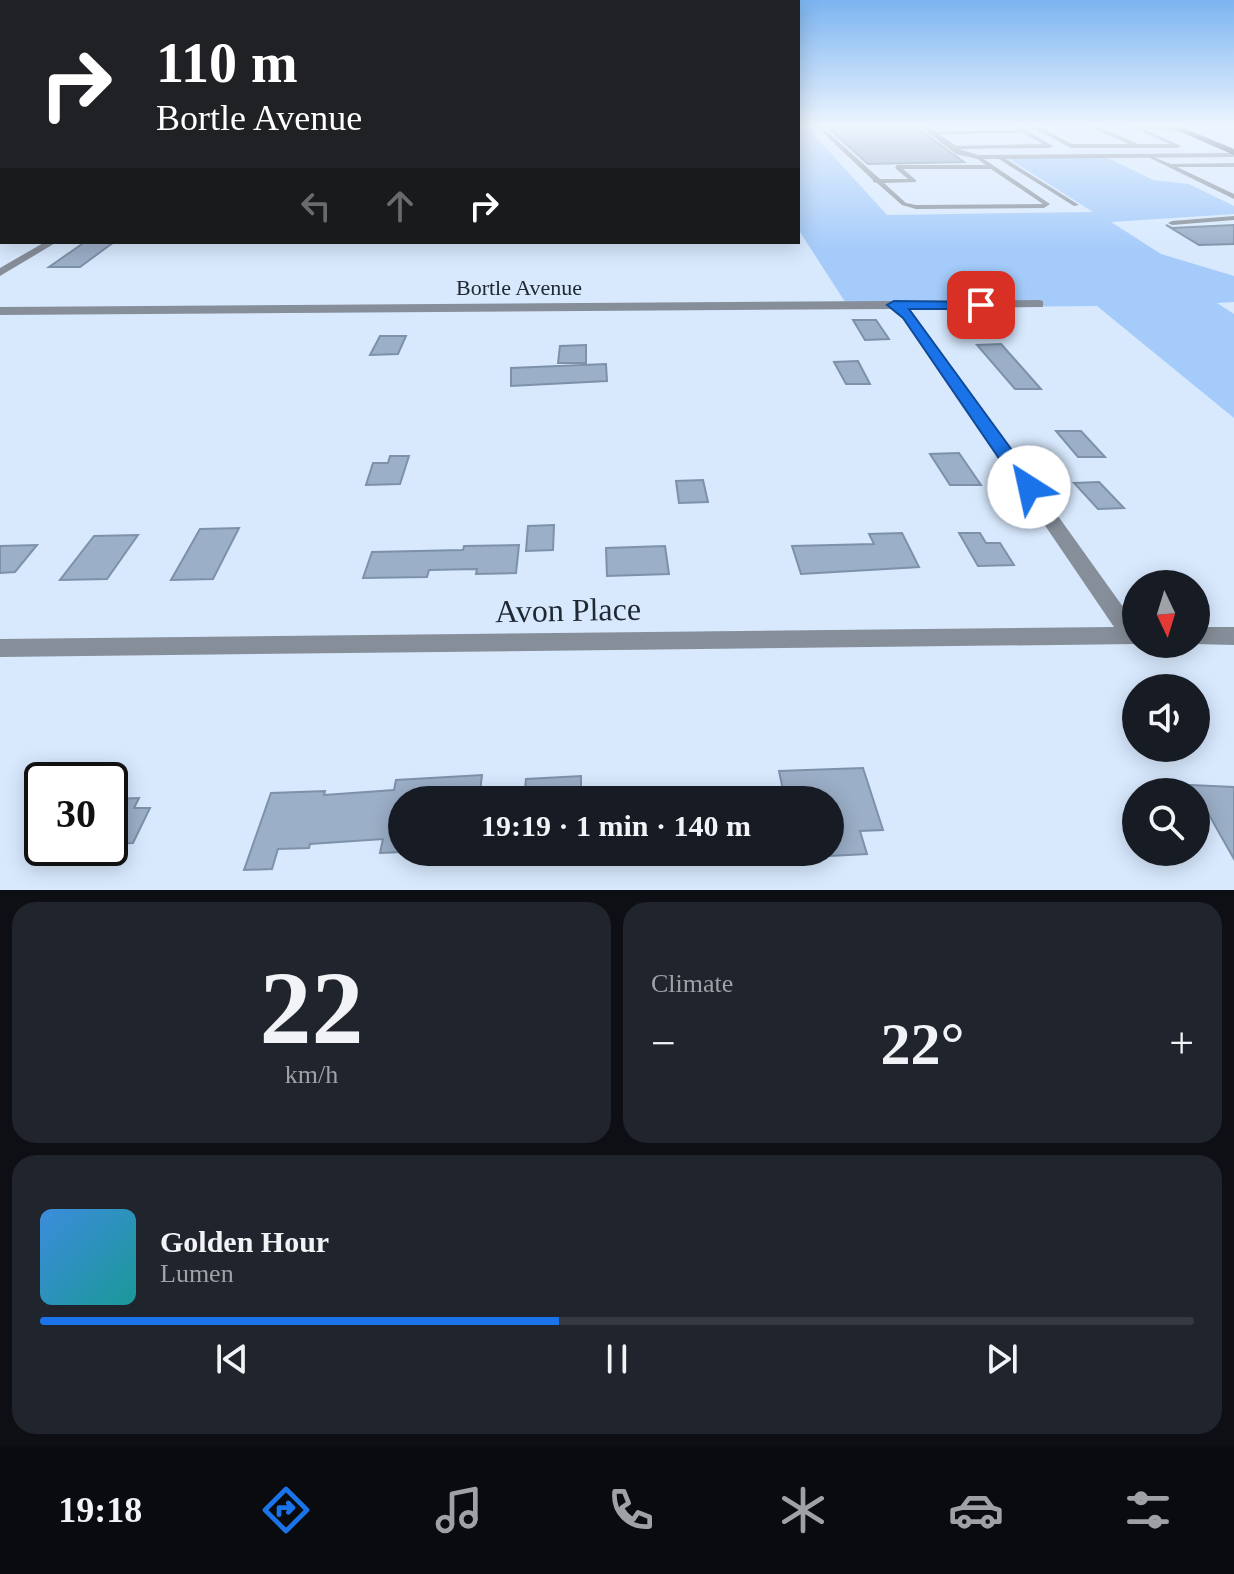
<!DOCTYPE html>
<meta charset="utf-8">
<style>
:root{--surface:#171b24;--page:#20242c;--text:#f1f3f6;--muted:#9ea1a6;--line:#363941;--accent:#1a73e8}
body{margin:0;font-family:Georgia,serif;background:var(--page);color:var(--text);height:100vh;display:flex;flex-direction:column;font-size:30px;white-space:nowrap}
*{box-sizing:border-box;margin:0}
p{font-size:26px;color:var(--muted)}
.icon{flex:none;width:44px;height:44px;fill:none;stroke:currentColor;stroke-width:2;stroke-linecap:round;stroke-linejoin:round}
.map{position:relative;height:890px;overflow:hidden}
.details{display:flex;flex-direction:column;gap:12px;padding:12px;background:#0d0f14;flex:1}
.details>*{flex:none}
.hud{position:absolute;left:0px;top:0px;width:800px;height:244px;box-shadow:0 4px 20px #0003;background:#202124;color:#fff;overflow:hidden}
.needle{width:52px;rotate:176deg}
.tools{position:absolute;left:1122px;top:570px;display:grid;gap:16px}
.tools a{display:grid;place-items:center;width:88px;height:88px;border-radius:50%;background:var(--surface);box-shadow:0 4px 20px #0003;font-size:40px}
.speed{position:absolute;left:24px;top:762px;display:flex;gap:16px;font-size:40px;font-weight:700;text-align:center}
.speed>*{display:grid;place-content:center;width:104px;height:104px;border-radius:50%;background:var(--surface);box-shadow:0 4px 20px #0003;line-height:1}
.speed .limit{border:4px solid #111;border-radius:12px;background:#fff;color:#111}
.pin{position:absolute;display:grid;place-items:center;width:68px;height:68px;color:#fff;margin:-34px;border-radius:16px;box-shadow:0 4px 12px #0006}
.me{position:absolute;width:88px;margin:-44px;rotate:325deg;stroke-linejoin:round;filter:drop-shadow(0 0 6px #0008)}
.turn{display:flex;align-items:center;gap:28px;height:168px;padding:0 24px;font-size:36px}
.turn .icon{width:104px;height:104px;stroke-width:2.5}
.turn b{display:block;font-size:56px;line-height:68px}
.lanes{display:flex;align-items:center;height:76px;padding:0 24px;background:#0003;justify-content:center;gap:40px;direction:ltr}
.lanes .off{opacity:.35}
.big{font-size:60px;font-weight:800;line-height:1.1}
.details .tile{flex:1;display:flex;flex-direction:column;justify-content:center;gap:12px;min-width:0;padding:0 28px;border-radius:24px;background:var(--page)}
.details .dial{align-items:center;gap:0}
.dial b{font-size:104px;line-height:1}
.song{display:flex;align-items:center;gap:24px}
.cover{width:96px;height:96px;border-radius:12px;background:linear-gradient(135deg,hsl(210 70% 55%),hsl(180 70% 35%))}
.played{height:8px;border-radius:4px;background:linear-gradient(90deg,var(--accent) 45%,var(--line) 45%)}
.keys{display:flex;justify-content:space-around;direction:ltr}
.heat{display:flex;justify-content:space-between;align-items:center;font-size:44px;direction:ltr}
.details .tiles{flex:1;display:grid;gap:12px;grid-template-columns:1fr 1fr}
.tile:last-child{grid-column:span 2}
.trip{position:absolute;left:388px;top:786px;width:456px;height:80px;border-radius:40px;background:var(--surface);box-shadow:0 4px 20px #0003;font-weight:800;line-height:80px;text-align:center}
.tab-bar{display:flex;height:128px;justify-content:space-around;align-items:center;background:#090b0e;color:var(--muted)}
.tab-bar .icon{width:56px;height:56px}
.tab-bar .selected{color:var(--accent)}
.tab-bar b{font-size:36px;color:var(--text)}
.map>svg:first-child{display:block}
</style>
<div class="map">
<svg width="1234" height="890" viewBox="0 0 1234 890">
<rect width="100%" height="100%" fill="#d8e9fe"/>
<!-- green -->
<polygon fill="#a4cbfa" points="798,126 806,126 887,215 1093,212 1006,157 1104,156 1153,180 1189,184 1234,206 1234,214 1111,222 1161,254 1234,276 1234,302 1217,303 1234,314 1234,418 1097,306 849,308 798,229"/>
<!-- building -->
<g fill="#9bafc8" stroke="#7d91a9" stroke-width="2">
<polygon points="826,126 914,126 964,162 868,164"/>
<polygon points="1166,225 1172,228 1234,225 1234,244 1199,245"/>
<polygon points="85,242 114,242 80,267 49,267"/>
<polygon points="853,320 876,320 889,339 865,340"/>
<polygon points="380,336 406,336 398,354 370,355"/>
<polygon points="1001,344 1041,389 1015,389 977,345"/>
<polygon points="586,345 586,363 558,363 560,346"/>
<polygon points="858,361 870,384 846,384 834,362"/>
<polygon points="606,364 607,381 511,386 511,368"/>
<polygon points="1056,431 1081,431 1105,457 1078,457"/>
<polygon points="959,453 981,485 950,485 930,454"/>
<polygon points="390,456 409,456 400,484 366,485 373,463 388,463"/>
<polygon points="703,480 708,502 679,503 676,481"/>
<polygon points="1099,482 1124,508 1098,509 1074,483"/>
<polygon points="554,525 553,550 526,551 528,526"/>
<polygon points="239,528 213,579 171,580 200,529"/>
<polygon points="902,533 919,567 801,574 792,546 874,544 869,534"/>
<polygon points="959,533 980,533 986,543 1000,543 1014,565 978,566"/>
<polygon points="138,535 107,579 60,580 94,536"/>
<polygon points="37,545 15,572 0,573 0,546"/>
<polygon points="519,545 516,573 476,574 477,569 429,570 427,577 363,578 372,552 463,550 464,546"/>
<polygon points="665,546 669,574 607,576 606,548"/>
<polygon points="863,768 883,830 860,831 867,854 830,856 830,800 785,800 779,771"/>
<polygon points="482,775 479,800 402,800 402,852 380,853 383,839 310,844 309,848 278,849 272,869 244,870 271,793 325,791 324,795 394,790 396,780"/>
<polygon points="581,776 581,800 524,800 526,779"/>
<polygon points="1190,785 1234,787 1234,859 1196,792"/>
<polygon points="139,798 134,808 150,808 133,843 110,844 110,799"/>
</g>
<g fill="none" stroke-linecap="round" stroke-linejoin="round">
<!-- service -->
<g fill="#868e99" fill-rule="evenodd">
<path d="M816,126H821L880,179H908L895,168L897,165H986L976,158L978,155L1050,204L1044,208L916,209L902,205L877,183L873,182V180ZM903,169H991L1043,204L916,205L906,203L884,183L916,182V180Z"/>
<polygon points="1013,126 1019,126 1053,146 1050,148 951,149 949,146 1043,144 1023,133 930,134 927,132 1018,130"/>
<polygon points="1037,126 1044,126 1041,128 1072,144 1129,144 1089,126 1096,126 1138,144 1170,144 1130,126 1137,126 1181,146 1178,148 1071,148 1035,129"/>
<polygon points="1146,126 1178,127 1181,129 1178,131 1144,129"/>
<polygon points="1148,155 1171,164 1234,163 1234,167 1177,167 1234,194 1234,199 1148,157"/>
<polygon points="997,156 1001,156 1079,205 1074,206 997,158"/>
<rect x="0" y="159" width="2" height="4"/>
<rect x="0" y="209" width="2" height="4"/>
<polygon points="1234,216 1234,220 1172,225 1168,223 1172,221"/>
</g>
<!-- minor -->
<g fill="#868e99" fill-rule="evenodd">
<polygon points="919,126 927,126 962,150 978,155 1234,153 1234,157 978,159 956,154"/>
<polygon points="45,242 57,242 0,276 0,268"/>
<polygon points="1039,300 1043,301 1043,307 907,308 912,312 1136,625 1136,644 1138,644 0,657 0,639 1114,627 904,318 891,309 0,315 0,307"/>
<polygon points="1196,627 1234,627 1234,645 1194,644 1196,644"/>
</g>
<!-- primary -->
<polygon fill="#384758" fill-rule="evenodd" points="1167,126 1179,126 1234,149 1234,155"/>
</g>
<!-- sky -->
<linearGradient id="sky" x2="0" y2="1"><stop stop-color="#7bb4f0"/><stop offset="0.5" stop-color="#edf5ff"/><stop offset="1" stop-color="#edf5ff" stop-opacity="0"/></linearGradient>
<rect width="1234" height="251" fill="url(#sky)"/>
<!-- route -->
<polygon fill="#1a73e8" stroke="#114b97" stroke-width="2" points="894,301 986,302 986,308 981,309 909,309 1036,483 1039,487 1036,492 1022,492 903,318 887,305"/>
<g text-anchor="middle" stroke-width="8" stroke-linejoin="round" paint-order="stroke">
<!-- far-street labels -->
<g font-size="22" fill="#202832" stroke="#d8e9fe">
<text x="519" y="295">Bortle Avenue</text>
</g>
<!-- near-street labels -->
<g font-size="32" fill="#202832" stroke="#d8e9fe">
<text transform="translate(568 610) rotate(-1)" y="11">Avon Place</text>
</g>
</g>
</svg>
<div class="tools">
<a><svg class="needle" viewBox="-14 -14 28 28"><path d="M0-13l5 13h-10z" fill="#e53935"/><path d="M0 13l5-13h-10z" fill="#9ea1a6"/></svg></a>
<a><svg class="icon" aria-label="sound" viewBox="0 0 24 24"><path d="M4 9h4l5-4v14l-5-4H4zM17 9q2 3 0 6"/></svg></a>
<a><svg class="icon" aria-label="search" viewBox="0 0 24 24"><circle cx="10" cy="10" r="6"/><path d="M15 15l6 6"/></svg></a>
</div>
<div class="speed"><div class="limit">30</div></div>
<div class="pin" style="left:981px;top:305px;background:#d93025"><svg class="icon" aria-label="arrive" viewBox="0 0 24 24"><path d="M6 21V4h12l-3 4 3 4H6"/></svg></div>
<svg class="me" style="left:1029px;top:487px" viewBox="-20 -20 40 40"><circle r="19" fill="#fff"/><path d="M0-13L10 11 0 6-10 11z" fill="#1a73e8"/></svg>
<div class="trip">19:19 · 1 min · 140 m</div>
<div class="hud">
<div class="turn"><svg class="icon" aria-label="right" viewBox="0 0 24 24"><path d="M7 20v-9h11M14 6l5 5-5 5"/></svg><div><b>110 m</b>Bortle Avenue</div></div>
<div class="lanes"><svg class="icon off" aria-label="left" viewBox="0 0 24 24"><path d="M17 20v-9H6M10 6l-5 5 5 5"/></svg><svg class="icon off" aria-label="ahead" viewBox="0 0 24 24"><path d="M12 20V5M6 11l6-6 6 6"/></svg><svg class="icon" aria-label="right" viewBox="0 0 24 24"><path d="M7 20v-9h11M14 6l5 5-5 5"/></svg></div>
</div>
</div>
<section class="details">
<div class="tiles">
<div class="tile dial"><b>22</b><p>km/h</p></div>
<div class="tile"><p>Climate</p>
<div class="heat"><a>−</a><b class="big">22°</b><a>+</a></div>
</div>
<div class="tile">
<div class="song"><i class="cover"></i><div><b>Golden Hour</b><p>Lumen</p></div></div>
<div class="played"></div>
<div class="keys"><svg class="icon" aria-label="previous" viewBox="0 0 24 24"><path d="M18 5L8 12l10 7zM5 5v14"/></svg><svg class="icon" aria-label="pause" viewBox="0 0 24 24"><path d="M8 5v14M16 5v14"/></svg><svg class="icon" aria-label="next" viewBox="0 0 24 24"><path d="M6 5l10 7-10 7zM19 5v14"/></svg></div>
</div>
</div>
</section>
<nav class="tab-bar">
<b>19:18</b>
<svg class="icon selected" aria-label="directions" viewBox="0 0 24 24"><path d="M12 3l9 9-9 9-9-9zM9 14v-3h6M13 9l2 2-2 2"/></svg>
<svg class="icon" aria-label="music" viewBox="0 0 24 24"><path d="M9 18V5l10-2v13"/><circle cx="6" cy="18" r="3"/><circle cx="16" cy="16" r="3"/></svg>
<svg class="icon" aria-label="phone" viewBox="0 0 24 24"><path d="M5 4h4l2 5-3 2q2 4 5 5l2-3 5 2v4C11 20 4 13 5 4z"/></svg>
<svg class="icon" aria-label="climate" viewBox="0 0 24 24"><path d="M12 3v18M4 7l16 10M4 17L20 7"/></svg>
<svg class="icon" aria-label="car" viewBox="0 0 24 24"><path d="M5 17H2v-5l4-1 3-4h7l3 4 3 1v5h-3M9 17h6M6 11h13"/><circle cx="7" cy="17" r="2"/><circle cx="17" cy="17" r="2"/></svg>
<svg class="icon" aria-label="filters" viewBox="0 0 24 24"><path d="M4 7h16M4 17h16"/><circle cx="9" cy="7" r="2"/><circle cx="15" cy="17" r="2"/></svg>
</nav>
